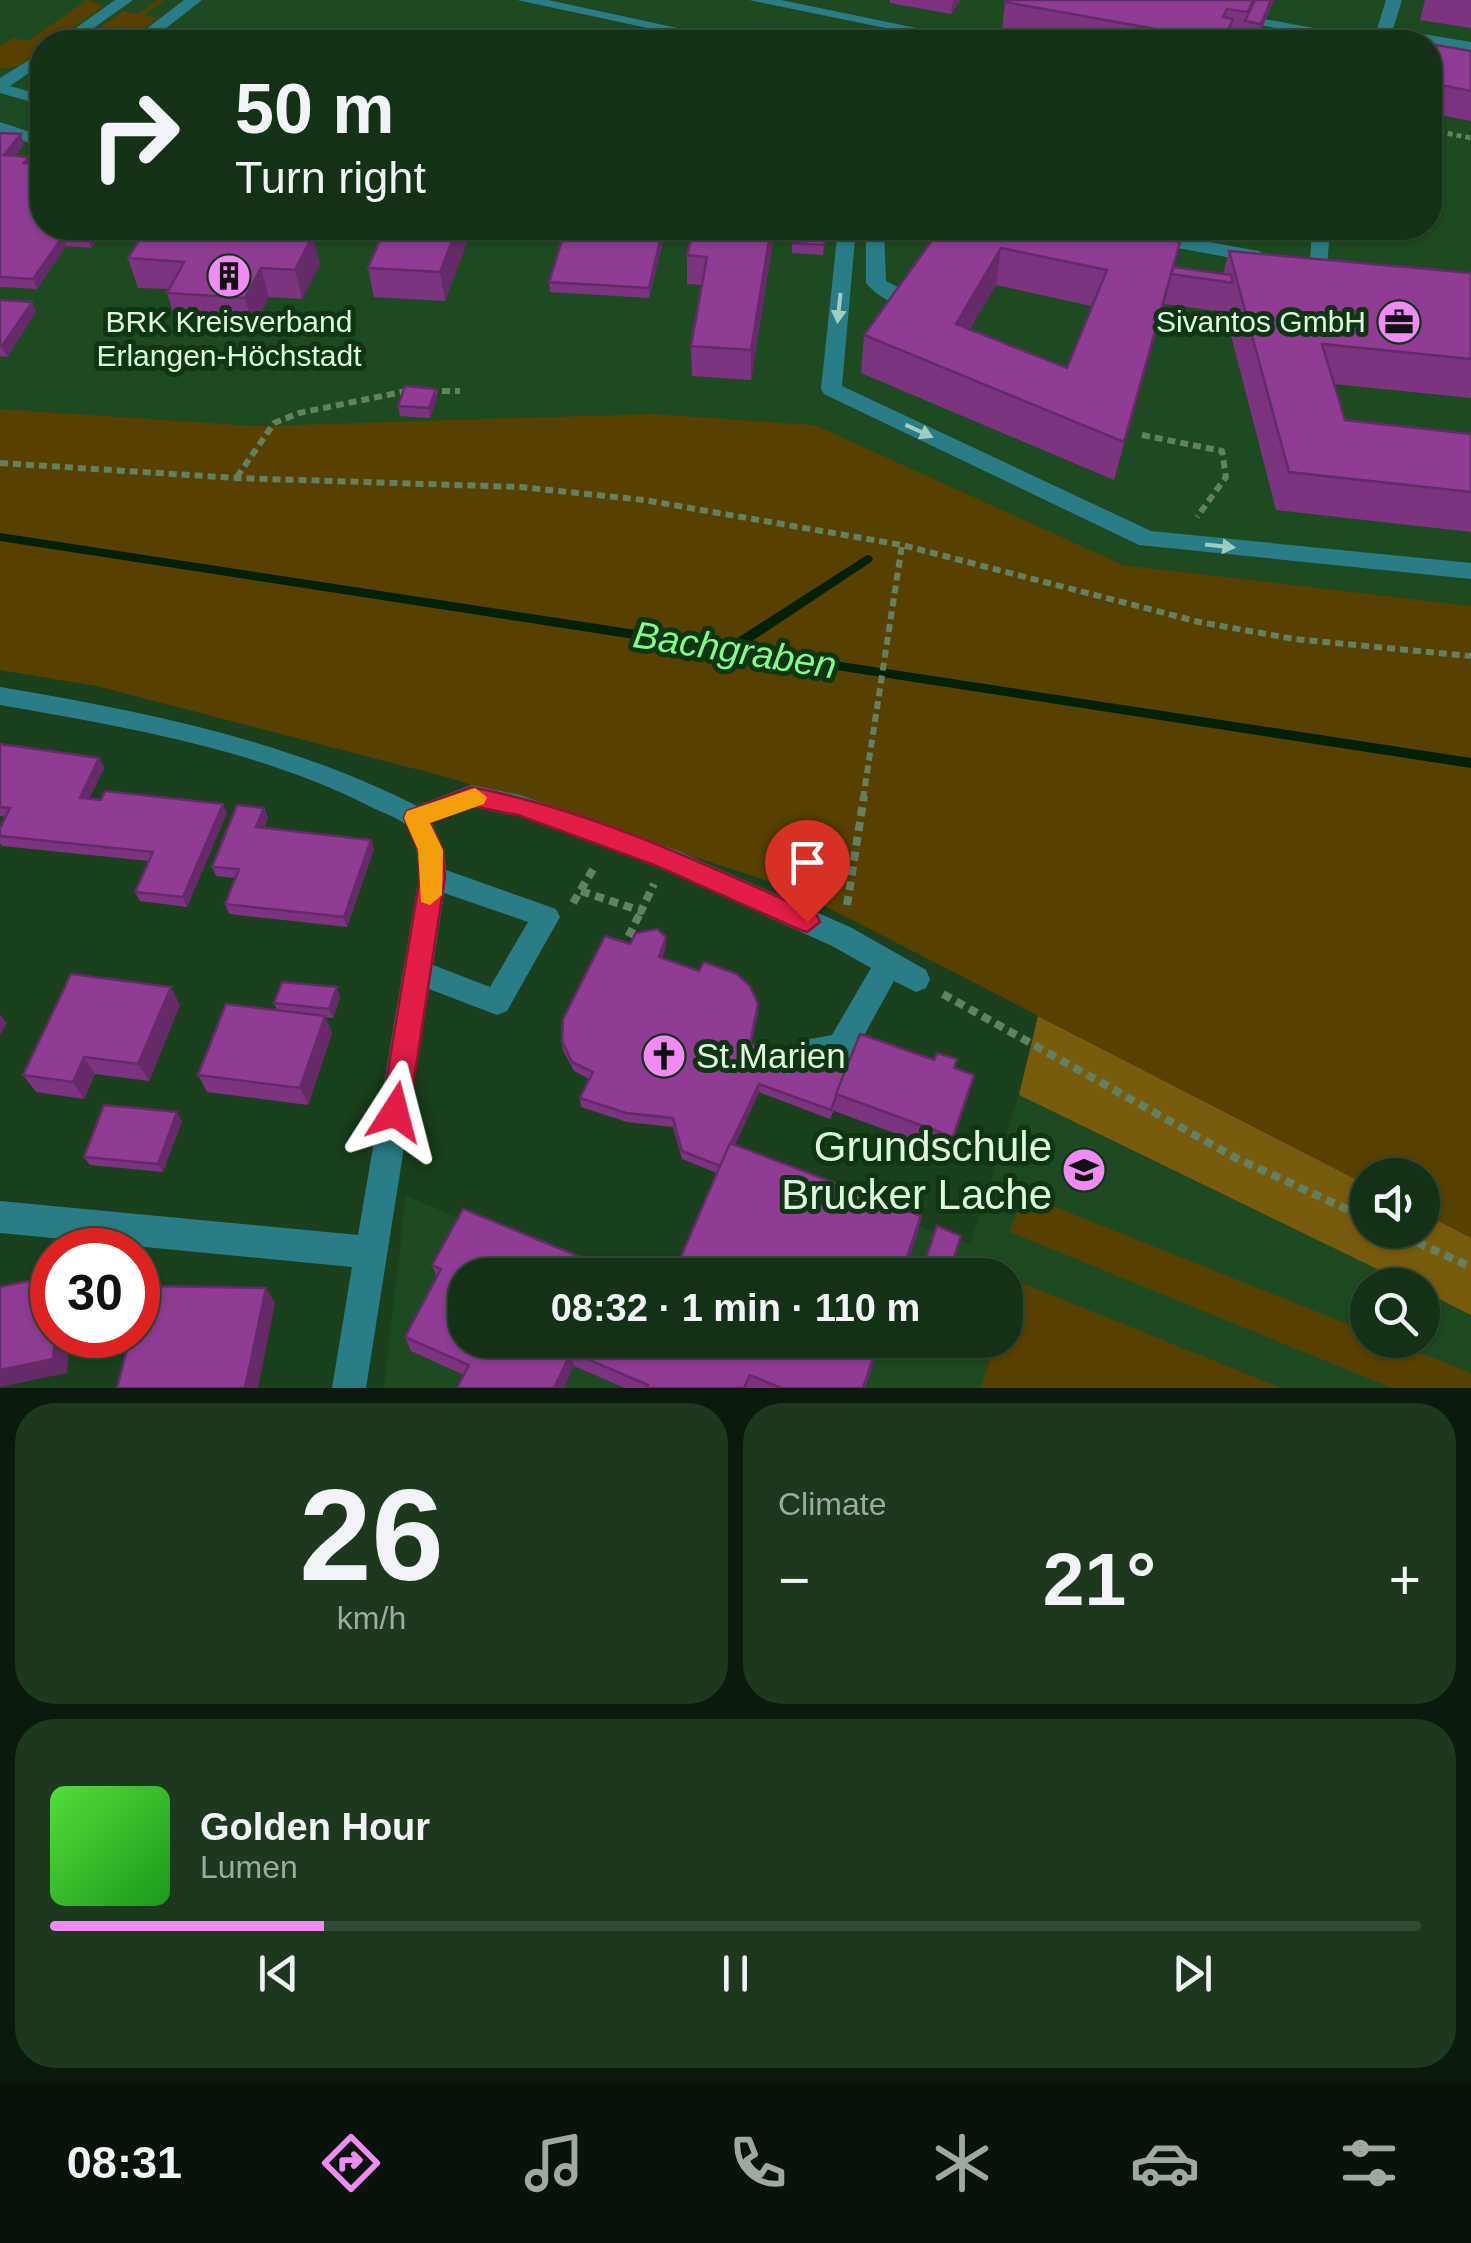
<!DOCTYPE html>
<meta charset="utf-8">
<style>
:root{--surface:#143016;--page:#1d381f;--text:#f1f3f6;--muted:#9da9a1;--line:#334b35;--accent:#f08bf6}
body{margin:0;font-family:Arial,sans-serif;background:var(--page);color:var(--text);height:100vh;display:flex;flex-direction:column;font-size:38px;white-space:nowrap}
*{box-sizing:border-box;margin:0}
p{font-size:32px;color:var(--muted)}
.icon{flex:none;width:55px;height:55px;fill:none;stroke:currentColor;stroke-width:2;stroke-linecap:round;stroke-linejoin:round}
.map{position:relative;height:1388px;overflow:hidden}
.side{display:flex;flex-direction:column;gap:15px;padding:15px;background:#0b1a0c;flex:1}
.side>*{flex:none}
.banner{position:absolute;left:30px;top:30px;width:1412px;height:210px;border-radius:40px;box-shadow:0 2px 8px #0004,0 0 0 2px var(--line);background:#143016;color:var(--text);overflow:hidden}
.controls{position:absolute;left:1350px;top:1158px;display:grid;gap:20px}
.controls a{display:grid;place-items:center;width:90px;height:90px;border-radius:50%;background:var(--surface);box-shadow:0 2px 8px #0004,0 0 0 2px var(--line);font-size:50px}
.speed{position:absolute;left:30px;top:1228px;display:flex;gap:20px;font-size:50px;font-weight:700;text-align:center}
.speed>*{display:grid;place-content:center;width:130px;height:130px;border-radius:50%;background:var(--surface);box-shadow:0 2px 8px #0004,0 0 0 2px var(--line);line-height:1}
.speed .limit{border:15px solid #d22;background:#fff;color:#111}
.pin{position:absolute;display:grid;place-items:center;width:85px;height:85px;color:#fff;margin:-102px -42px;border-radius:50% 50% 50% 0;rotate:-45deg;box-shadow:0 0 10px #0007}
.pin .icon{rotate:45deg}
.me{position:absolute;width:110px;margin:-55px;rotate:9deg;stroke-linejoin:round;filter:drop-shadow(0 0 8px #0008)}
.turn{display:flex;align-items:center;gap:35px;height:210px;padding:0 40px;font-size:45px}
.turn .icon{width:130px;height:130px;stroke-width:2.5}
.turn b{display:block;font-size:70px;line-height:85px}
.big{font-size:75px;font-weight:700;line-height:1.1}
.side .card{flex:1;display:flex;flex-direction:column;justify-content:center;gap:15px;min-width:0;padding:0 35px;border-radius:40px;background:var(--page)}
.side .dial{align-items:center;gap:0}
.dial b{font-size:130px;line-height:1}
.song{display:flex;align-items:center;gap:30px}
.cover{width:120px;height:120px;border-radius:15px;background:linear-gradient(135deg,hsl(110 70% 55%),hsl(120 70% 35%))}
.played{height:10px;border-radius:5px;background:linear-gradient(90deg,var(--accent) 20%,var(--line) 20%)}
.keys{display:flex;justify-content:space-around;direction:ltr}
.heat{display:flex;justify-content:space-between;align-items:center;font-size:55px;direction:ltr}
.side .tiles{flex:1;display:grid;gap:15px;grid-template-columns:1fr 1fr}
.card:last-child{grid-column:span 2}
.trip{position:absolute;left:448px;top:1258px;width:575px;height:100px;border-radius:40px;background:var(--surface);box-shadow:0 2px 8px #0004,0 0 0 2px var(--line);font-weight:700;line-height:100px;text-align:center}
.dock{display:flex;height:160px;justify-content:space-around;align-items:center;background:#081309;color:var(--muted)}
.dock .icon{width:70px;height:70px}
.dock .on{color:var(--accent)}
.dock b{font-size:45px;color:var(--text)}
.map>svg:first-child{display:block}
</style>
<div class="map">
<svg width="1471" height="1388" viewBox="0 0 1471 1388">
<rect width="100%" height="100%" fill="#1a401d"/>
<!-- built -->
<g fill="#1e4a21" fill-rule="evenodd">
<path d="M0,0H1471V606L1123,565L815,425L650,414L255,426L0,409ZM42,42H1430V228H42Z"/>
<polygon points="1019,1095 1410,1285 1368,1285 1368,1340 1422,1340 1423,1291 1471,1315 1471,1388 384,1388 406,1196 596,1275 465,1275 465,1340 1005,1340 1005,1275 678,1275 730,1159 970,1244"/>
</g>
<!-- green -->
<g fill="#584100">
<polygon points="87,0 104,6 52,42 42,42 42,49 19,66 0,69 0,46 14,38 28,41"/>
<polygon points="157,0 164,0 144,15 158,18 124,42 79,42 123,11 138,14"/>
<polygon points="0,409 255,426 651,414 815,425 1123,565 1471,606 1471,1238 1423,1213 1422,1175 1368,1175 1367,1185 790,888 450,778 97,686 0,670"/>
<polygon points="1023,1194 1367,1332 1368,1340 1388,1340 1471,1373 1471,1388 1392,1388 1010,1232"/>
<polygon points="1014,1280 1281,1388 981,1388 996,1340 1005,1340 1005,1310"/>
</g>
<!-- forest -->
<polygon fill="#785b0c" points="1038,1016 1367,1185 1368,1230 1422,1230 1423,1213 1471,1238 1471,1315 1423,1291 1422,1285 1410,1285 1019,1095"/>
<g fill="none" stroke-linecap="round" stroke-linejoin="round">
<!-- stream -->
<polygon fill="#022105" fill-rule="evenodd" points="0,533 728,644 867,555 871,556 873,559 871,562 743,647 1471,758 1471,768 0,541"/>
<!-- path-far2 -->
<g stroke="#618162" stroke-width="5" stroke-dasharray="5 4" stroke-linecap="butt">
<polyline points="1430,130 1471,138"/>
<polyline points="126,233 148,234"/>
<polyline points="1278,234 1280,228"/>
</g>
<!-- path-far1 -->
<g stroke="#618162" stroke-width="6" stroke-dasharray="8 5" stroke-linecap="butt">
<polyline points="429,391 460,391"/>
<polyline points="1142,435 1222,451 1226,477 1197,517"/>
<polyline points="0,463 237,478 520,487 644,500 902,545 1199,622 1294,639 1471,656"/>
<polyline points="237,477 274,423 299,413 407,391"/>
<polyline points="863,799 902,545"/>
</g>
<!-- path -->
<g stroke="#618162" stroke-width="8" stroke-dasharray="9 6" stroke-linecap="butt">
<polyline points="581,891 641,911 654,884"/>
<polyline points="573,903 595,866"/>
<polyline points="847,905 864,796"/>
<polyline points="622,950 641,911"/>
<polyline points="943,994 1234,1157 1368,1219"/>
<polyline points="1390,1230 1471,1267"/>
</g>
<!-- minor -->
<g fill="#2a7d86" fill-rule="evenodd">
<polygon points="115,0 133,0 74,42 56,42"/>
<polygon points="184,0 202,0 165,29 211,39 213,42 155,36 147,42 129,42"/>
<polygon points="517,0 548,0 742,42 713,42"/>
<polygon points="749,0 781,0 984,42 954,42"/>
<polygon points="1386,0 1402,0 1393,29 1471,42 1471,52 1390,38 1389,42 1343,42 1256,24 1264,19 1374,39"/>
<polygon points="42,52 42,64 10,86 42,95 42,105 0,93 0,78"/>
<polygon points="0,122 42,136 42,147 0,133"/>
<polygon points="838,228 856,228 842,386 1151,531 1471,563 1471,579 1139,545 824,394 821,389"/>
<path d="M866,228H884L886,281L917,297V305C898,309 878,297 866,283Z"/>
<polygon points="1093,228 1130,228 1259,251 1268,257 1259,263 1102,234"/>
<polygon points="1312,228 1330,228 1327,267 1313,267 1310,263"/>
<path d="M0,687C143,711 287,740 417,806L471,785L520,795L676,850L852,928L926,970L930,979L926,988L916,992L894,981L852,1057L816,1063L805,1060L801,1050L805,1040L832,1035L871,968L832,946L656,866L518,816L472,807L432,823L444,850L446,870L556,909L560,917L507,1011L497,1015L429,989L366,1388H332L352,1267L0,1233V1201L358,1235L419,877C418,862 417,838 406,825C399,818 381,812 371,807C258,749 125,727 0,705ZM444,893L528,922L490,987L433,965Z"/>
</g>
</g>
<!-- wall -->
<g fill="#7c3480" fill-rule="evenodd">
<polygon points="890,0 961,0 951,14 890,3"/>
<polygon points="1274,0 1256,42 1228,37 1227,42 1076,42 1002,29 1005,2"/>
<polygon points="1425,0 1471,0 1471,28 1420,20"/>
<polygon points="1430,44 1471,51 1471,121 1430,113"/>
<polygon points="0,133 24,144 15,156 42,228 105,228 91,248 66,246 37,289 0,287"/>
<polygon points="385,228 472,228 445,301 374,297 368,268"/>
<polygon points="566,228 666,228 649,298 550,292 549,282"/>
<polygon points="694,228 775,228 751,380 692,376 691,346 702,285 687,284 687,255"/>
<polygon points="826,228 823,255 792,253 792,243"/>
<path d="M941,228L1180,242L1174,267L1223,274L1229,251L1471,273V398L1334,384L1345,420L1471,434V532L1276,510L1225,312L1164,304L1165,301L1114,480L861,373L864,335ZM996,285L1092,306L1067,368L970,329Z"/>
<polygon points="302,234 320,264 302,299 269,297 253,328 176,322 167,293 169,289 138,288 128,258"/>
<polygon points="0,300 32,302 36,312 7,357 0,356"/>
<polygon points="437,399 430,418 400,416 398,406"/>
<polygon points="0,744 99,758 104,768 89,799 227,813 187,907 140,901 135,892 149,861 2,846 0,843 0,828 6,817 0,816"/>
<polygon points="264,808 268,818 264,828 374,849 347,927 229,914 225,904 235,878 216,876 212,867"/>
<polygon points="666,937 666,946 662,958 758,1004 758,1014 751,1045 845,1071 955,1068 974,1075 969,1093 949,1153 834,1111 835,1108 830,1119 759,1092 735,1145 921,1216 918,1232 903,1275 673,1275 717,1173 682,1159 673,1127 627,1122 581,1107 580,1098 589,1079 574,1071 563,1050 562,1041 630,944"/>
<polygon points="340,997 333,1018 325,1017 332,1033 308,1105 207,1092 198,1075 277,1010 274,1003"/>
<polygon points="180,1005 149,1081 95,1074 84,1099 36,1092 23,1075"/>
<polygon points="182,1121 163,1172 90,1165 84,1157"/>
<polygon points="432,1265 465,1275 881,1340 865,1388 625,1388 574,1366 464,1375 411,1351 405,1337 437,1277"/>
</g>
<!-- shaded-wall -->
<g fill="#652a68">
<polygon points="953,0 961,0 951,14"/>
<polygon points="1271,0 1274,0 1256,42 1261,24"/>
<polygon points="1233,19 1227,42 1223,42 1223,41"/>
<polygon points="21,134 24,144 8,165 4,155"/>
<polygon points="95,228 105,228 91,248 88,238"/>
<polygon points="283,228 306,228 287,262 280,233"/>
<polygon points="457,228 472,228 445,301 440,272"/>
<polygon points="663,228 666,228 649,298 649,288"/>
<polygon points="771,228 775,228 751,380 751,350"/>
<polygon points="313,235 320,264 302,299 295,270"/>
<polygon points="63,236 66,246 37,289 33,279"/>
<polygon points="1180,242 1165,301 1114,480 1124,442"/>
<polygon points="1001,248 996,285 951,361 956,324"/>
<polygon points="261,268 269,297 253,328 245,298"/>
<polygon points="32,302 36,312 7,357 2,346"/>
<polygon points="436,389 437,399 430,418 429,408"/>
<polygon points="99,758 104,768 85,808 80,798"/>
<polygon points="223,804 227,813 187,907 183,897"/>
<polygon points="264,808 268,818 260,837 256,827"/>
<polygon points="371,840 374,849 347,927 344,917"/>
<polygon points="666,937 666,946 660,967 659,957"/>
<polygon points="171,987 180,1005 149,1081 138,1064"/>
<polygon points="337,987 340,997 333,1018 329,1009"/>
<polygon points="758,1004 758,1014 749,1053 750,1044"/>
<polygon points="0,1014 7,1023 0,1036"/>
<polygon points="325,1016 332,1033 308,1105 300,1088"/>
<polygon points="84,1057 95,1074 84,1099 73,1082"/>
<polygon points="974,1075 969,1093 949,1153 953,1137"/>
<polygon points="759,1084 759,1092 721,1175 721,1167"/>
<polygon points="177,1112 182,1121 163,1172 158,1164"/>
<polygon points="921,1216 918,1232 903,1275 901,1275"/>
<polygon points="142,1278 148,1286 138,1315 138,1291"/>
<polygon points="266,1288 275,1303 258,1388 245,1388"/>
<polygon points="55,1335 69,1335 67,1373 0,1387 0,1370"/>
<polygon points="879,1340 881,1340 865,1388 863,1388"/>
<polygon points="571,1352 574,1366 564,1388 554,1388"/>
</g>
<!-- building -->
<g fill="#903c95" stroke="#652a68" stroke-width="2.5" fill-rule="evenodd">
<polygon points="1006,0 1253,0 1248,12 1227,9 1223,17 1233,19 1223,41 1005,2"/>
<polygon points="1255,0 1271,0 1261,24 1245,21"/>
<polygon points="1430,44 1471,51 1471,91 1430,83"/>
<polygon points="0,133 21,134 4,155 29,157 24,163 42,165 42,228 95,228 88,238 63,236 33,279 0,277"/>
<polygon points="147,228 204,229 204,228 283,228 280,233 313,235 295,270 261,268 245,298 167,293 184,262 128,258"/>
<polygon points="385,228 457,228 440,272 368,268"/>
<polygon points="566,228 663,228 649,288 549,282"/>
<polygon points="694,228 771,228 751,350 691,346 707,257 687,255"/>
<polygon points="794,228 825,228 824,245 792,243"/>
<path d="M941,228H1100L1180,242L1124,442L864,335ZM1001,248L1107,270L1067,368L956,324Z"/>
<polygon points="1229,251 1471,273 1471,359 1322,344 1345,420 1471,434 1471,492 1289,472"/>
<polygon points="1174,267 1231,275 1233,283 1171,274"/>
<polygon points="0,300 32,302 2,346 0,346"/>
<polygon points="405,386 436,389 429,408 398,406"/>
<polygon points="0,744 99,758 80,798 101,800 105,791 223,804 183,897 135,892 153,852 0,836 0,828 10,808 0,807"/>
<polygon points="237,805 264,808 256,827 371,840 344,917 225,904 239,869 212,867"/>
<polygon points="657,929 666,937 659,957 699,971 704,962 737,974 750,986 758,1004 750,1044 774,1051 777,1045 845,1071 831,1110 759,1084 720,1166 682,1151 673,1118 626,1113 580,1098 593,1072 572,1062 562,1041 563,1019 605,936 630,944 636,933"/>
<polygon points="71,974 171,987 138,1064 84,1057 73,1082 23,1075"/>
<polygon points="282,982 337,987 329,1009 274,1003"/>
<polygon points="226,1004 325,1016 300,1088 198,1075"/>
<polygon points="860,1034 934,1060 937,1053 957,1059 954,1068 974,1075 953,1137 836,1094"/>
<polygon points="104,1105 177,1112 158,1164 84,1157"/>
<polygon points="730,1143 921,1216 901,1275 673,1275"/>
<polygon points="463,1209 624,1275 465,1275 465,1340 879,1340 863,1388 781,1388 750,1375 744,1388 647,1388 648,1385 571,1352 554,1388 457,1388 469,1365 405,1337 441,1269 432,1265"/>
<polygon points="937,1226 961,1236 948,1275 920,1275"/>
<polygon points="52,1276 52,1335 55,1335 53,1359 0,1370 0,1287"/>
<polygon points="138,1278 142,1278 138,1291"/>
<polygon points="144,1286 266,1288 245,1388 117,1388 131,1335 138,1335 138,1310"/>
</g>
<!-- one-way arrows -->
<defs><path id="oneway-solid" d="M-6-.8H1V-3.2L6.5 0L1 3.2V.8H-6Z" transform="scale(2.5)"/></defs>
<g fill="#a1ccc0">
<use href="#oneway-solid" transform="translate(839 308) rotate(96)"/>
<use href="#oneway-solid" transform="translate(919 431) rotate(25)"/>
<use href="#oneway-solid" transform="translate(1220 546) rotate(6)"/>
</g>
<!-- route -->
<path fill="#e11d48" stroke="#92132f" stroke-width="2.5" d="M471,787C591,810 705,864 816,914L820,922L807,932L798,929L657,866L518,815L472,806L430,823L443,850L445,877L409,1112L405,1121L395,1125L385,1121L381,1112L420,877L418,850L404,818L407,811Z"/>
<!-- slow -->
<polygon fill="#f59e0b" points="475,788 487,797 484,804 430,823 443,850 442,895 430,905 421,902 418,850 404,818 407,811"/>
<!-- icons -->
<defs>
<symbol id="building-disc" viewBox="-11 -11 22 22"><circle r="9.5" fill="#f08bf6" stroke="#0f3613"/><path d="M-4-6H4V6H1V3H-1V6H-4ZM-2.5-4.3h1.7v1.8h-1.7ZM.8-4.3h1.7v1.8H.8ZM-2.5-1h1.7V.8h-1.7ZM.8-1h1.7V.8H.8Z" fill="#111"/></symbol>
<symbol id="office-disc" viewBox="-11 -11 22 22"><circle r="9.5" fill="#f08bf6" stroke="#0f3613"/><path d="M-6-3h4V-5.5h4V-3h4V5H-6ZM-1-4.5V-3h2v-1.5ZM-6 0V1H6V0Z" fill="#111"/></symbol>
<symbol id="church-disc" viewBox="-11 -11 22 22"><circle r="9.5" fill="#f08bf6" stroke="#0f3613"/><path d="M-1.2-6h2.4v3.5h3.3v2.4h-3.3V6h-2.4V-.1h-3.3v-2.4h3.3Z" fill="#111"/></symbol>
<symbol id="school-disc" viewBox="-11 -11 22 22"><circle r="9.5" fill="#f08bf6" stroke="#0f3613"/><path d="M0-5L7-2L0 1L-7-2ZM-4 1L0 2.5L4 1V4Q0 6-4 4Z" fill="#111"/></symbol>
</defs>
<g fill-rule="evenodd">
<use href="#building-disc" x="204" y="251" width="50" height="50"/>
<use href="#office-disc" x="1374" y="297" width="50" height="50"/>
<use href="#church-disc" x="639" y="1031" width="50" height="50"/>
<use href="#school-disc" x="1059" y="1145" width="50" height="50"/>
</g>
<g text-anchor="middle" stroke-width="10" stroke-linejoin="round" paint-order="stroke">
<!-- far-poi labels -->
<g font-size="30" fill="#e1f6e0" stroke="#0f3613">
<text x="229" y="332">BRK Kreisverband<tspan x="229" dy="34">Erlangen-Höchstadt</tspan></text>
<text x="1366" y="332" text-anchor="end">Sivantos GmbH</text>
</g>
<!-- poi labels -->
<g font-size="35" fill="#e1f6e0" stroke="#0f3613" text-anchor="start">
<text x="696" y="1068">St.Marien</text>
</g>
<!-- water labels -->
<g font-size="38" font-style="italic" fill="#82fc89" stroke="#0f3613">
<text transform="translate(735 650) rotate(9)" y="13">Bachgraben</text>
</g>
<!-- near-poi labels -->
<g font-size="42" fill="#e1f6e0" stroke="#0f3613" text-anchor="end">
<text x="1052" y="1161">Grundschule<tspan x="1052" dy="48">Brucker Lache</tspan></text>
</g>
</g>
</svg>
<div class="controls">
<a><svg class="icon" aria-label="sound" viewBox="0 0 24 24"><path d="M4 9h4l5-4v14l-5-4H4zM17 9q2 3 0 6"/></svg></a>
<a><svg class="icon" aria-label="search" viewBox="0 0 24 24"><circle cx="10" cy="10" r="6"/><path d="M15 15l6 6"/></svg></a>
</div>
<div class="speed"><div class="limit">30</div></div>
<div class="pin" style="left:807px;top:922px;background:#d93025"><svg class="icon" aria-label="arrive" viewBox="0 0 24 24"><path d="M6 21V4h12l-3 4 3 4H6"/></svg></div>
<svg class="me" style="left:395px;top:1112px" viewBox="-20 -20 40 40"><path d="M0-17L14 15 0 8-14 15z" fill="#e11d48" stroke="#fff" stroke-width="4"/></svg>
<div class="trip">08:32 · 1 min · 110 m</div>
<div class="banner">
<div class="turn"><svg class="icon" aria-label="right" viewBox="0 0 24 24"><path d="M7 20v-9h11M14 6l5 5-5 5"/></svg><div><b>50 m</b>Turn right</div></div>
</div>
</div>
<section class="side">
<div class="tiles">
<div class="card dial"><b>26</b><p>km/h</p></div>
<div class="card"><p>Climate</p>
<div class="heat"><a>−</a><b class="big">21°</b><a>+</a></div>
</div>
<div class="card">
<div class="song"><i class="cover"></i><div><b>Golden Hour</b><p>Lumen</p></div></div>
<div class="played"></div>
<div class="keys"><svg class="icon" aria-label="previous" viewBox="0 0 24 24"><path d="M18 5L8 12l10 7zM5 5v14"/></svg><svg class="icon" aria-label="pause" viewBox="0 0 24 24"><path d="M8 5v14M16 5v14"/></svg><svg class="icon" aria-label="next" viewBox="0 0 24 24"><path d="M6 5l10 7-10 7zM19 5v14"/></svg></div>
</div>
</div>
</section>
<nav class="dock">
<b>08:31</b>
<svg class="icon on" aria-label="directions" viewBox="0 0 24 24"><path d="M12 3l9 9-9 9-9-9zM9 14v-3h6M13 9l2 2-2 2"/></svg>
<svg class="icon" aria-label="music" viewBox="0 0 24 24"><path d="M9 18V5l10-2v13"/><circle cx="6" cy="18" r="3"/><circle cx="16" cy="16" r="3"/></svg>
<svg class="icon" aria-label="phone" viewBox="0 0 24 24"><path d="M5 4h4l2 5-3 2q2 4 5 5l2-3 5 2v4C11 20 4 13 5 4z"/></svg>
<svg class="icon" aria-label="climate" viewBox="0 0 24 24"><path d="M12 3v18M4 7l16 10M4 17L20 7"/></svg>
<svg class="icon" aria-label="car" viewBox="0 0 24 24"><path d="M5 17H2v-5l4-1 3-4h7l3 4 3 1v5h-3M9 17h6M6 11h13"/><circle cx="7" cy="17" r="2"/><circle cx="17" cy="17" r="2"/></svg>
<svg class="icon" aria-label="filters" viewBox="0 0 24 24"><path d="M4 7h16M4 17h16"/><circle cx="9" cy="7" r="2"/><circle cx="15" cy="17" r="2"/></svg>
</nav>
